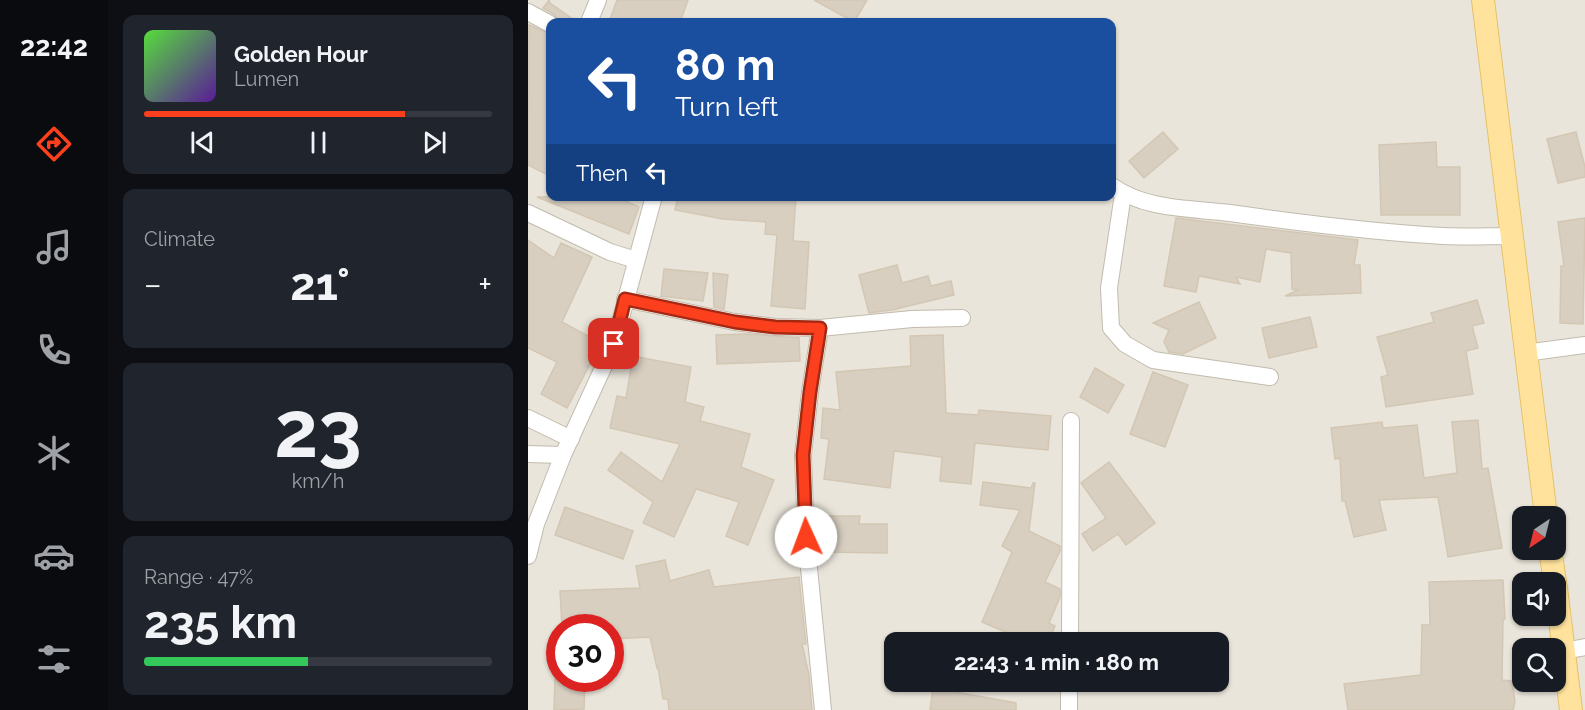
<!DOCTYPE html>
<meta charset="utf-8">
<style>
:root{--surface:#171b24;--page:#20242c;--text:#f1f3f6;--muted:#9ea1a6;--line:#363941;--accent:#fc3f1d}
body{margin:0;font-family:Raleway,sans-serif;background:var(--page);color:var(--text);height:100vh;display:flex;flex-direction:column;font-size:22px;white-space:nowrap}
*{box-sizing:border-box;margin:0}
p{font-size:20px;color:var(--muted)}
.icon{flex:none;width:33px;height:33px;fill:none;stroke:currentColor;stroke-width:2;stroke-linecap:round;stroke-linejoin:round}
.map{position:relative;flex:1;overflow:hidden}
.side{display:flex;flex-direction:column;gap:15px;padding:15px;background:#0d0f14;width:420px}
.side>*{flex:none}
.top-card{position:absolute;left:18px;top:18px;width:570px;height:183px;border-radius:12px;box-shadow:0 2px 4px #0004;background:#1a4fa0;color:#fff;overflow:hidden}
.needle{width:39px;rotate:215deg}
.controls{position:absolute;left:984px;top:506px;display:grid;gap:12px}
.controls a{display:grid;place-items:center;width:54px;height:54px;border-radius:12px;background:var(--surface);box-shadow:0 2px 4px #0004;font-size:30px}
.speed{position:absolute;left:18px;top:614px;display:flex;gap:12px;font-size:30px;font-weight:700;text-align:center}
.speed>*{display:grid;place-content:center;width:78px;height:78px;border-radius:50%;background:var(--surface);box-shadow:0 2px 4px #0004;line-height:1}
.speed .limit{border:9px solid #d22;background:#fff;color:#111}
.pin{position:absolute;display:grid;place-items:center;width:51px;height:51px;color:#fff;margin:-26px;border-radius:12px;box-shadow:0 3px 9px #0006}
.me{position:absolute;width:66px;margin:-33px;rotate:358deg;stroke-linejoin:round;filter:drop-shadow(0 0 4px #0008)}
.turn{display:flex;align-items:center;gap:21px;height:126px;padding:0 30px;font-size:27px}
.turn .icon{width:78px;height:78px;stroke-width:2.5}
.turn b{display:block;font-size:42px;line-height:51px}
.then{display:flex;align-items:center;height:57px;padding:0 30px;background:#0003;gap:12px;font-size:22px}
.big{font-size:45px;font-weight:700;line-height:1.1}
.side .widget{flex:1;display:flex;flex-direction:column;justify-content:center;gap:9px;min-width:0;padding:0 21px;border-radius:12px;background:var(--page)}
.side .dial{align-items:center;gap:0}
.dial b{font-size:78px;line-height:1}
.song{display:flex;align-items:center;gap:18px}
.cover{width:72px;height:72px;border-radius:9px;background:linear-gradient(135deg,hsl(110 70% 55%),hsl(270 70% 35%))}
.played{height:6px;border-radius:3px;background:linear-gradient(90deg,var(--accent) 75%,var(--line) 75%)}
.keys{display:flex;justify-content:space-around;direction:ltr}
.heat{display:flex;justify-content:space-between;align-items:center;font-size:33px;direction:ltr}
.charge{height:9px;border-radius:4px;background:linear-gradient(90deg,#34c759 47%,var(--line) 0)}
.trip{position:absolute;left:356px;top:632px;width:345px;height:60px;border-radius:12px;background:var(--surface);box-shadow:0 2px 4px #0004;font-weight:700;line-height:60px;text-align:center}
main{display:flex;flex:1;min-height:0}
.dock{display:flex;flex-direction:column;width:108px;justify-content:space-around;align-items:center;background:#090b0e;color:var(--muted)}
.dock .icon{width:42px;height:42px}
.dock .on{color:var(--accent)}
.dock b{font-size:27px;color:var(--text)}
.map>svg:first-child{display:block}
</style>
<main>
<nav class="dock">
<b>22:42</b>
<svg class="icon on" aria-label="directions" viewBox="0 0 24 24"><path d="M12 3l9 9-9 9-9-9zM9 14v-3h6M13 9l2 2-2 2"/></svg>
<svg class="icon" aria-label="music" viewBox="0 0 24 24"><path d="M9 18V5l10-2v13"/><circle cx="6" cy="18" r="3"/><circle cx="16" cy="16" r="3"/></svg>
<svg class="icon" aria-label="phone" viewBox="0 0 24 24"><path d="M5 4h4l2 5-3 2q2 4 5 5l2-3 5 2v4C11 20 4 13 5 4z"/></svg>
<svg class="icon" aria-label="climate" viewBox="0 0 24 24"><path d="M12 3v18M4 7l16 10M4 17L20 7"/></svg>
<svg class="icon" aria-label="car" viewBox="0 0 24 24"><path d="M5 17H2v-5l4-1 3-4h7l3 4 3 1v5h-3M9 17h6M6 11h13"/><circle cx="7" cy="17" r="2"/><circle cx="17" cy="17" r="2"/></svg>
<svg class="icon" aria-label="filters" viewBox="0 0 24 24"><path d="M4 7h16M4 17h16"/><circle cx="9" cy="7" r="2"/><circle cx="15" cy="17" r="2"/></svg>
</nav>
<section class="side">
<div class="widget">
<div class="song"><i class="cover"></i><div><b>Golden Hour</b><p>Lumen</p></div></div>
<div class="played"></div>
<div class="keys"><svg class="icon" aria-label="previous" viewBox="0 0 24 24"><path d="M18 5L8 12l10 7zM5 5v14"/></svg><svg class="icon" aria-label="pause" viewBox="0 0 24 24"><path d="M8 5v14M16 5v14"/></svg><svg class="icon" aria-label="next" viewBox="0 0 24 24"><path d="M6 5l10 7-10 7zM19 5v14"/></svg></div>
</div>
<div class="widget"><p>Climate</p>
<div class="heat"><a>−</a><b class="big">21°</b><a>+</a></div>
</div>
<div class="widget dial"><b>23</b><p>km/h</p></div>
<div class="widget"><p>Range · 47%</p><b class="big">235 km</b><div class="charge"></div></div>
</section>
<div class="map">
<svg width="1057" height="710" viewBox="0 0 1057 710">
<rect width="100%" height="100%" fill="#f6f3ec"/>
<!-- residential -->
<path fill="#eae5da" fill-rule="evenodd" d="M0,0H1057V710H0ZM22,22H584V196H22ZM994,516H1028V549H994ZM994,582H1028V615H994ZM32,627H82V678H32ZM366,642H690V681H366ZM994,648H1028V681H994Z"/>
<!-- building -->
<g fill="#d8cfc1" stroke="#d3c7b4" stroke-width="1.5">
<polygon points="21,0 22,3 49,22 32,22 27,15 15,8"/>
<polygon points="89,0 160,0 152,22 91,22 82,19"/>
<polygon points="286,0 339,0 326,22"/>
<polygon points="1,25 22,34 22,176 0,165"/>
<polygon points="635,132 650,149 616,178 601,161"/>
<polygon points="1048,132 1057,167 1057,177 1030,183 1019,139"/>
<polygon points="908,142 909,167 932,167 932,215 853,215 851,145"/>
<polygon points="86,196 111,207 101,234 9,197"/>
<polygon points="150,196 268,196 265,241 281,242 277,309 243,306 249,235 237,234 238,222 195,219 147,210"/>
<polygon points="648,218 830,240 826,265 832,265 833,293 757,296 770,290 764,289 763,253 738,249 732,282 708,277 712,284 671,276 668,292 636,286"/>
<polygon points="1057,218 1055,324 1032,323 1033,266 1036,266 1030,222"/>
<polygon points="0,240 26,258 33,243 64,257 34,322 73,343 39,408 13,394 29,362 0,348"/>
<polygon points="369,265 374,283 400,276 403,286 423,281 426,295 364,310 341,313 331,275"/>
<polygon points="136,269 180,273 175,301 133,296"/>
<polygon points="185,273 200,275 196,309 186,307"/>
<polygon points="949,300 956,323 944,326 950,348 938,351 945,394 858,407 853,377 860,375 849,337 906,322 903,313"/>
<polygon points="671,302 688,338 655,354 641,352 636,342 641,330 625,323"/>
<polygon points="782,317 789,347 741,358 734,328"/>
<polygon points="218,334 271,338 272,361 189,364 188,335"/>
<polygon points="415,335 418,413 450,415 451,410 523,416 520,450 447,443 443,484 412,481 414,457 366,451 362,488 296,479 301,439 293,438 295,408 312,410 308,372 383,366 382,336"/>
<polygon points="105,356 163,367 157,402 176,407 172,421 222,434 213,467 246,480 220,545 198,536 211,502 168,489 146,537 115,523 125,502 80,470 93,452 134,482 152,444 82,428 89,396 98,398"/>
<polygon points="567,368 596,385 580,413 552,397"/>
<polygon points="625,372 660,385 637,447 602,434"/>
<polygon points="950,420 954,469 960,468 974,548 920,557 910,497 851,500 858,530 826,537 817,501 814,501 812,458 807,459 803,428 854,422 855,428 889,425 896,478 929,473 924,422"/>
<polygon points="581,462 627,523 598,545 590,534 565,551 554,534 578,518 553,483"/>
<polygon points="455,482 503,488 505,483 507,483 501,531 532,546 532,551 517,582 532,589 532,597 521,623 527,626 520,642 501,642 454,622 484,552 474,546 492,510 452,505"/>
<polygon points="37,507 105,531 95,559 27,535"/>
<polygon points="296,516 332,516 331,524 359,524 359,553 296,552"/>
<polygon points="137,560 142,581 181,570 186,587 271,577 278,644 274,644 281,675 284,710 141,710 140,699 135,699 130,667 129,668 122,637 82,639 82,627 34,627 32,591 112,588 108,566"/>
<polygon points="975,580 977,619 975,619 974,680 984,681 987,702 985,710 820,710 816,684 893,675 894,625 902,625 901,582"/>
<polygon points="27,678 57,678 56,709 26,710"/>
<polygon points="405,688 488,703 488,710 402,710"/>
</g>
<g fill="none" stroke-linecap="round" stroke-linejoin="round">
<defs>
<g id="minor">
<polyline points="0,12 22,24"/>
<polyline points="61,22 70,0"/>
<path d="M584,186C618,210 661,208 702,213C773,223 844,232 915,236C938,237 961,236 984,236"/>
<polyline points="595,194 581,288 583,328 597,344 625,360 742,377"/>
<polyline points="0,213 82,252 108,260"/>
<polyline points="97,299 207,322 247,327 292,328 384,319 434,318"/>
<polyline points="292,328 282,392 275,455 278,538 295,710"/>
<polyline points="997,353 1057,345"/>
<polyline points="0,418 43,439"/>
<polyline points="0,454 35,455"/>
<polyline points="0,556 8,524 35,455 86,344 126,196"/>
<polyline points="542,642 543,421"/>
<polyline points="1036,651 1057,647"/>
<polyline points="541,710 541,681"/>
</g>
<g id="major">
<polyline points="955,0 1018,516"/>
<polyline points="1022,549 1027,582"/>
<polyline points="1028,588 1043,710"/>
</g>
</defs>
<!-- minor casing -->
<use href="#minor" stroke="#c2bbae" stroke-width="18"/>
<!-- major casing -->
<use href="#major" stroke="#e6c16a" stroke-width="24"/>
<!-- minor -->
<use href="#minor" stroke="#fff" stroke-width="16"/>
<!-- major -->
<use href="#major" stroke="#ffe39c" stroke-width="22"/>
</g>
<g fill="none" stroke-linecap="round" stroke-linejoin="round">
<defs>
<polyline id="route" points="86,344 97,299 207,322 247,327 292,328 282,392 275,455 278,537"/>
</defs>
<!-- route casing -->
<use href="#route" stroke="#a42913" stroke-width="15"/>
<!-- route -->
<use href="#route" stroke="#fc3f1d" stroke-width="10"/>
</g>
</svg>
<div class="controls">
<a><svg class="needle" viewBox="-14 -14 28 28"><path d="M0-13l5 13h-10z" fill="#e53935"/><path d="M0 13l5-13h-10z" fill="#9ea1a6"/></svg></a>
<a><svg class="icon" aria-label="sound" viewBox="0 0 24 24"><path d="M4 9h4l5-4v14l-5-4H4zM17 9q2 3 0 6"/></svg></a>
<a><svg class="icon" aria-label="search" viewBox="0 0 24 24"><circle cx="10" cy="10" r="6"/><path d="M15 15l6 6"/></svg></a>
</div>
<div class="speed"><div class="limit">30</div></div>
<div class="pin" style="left:86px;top:344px;background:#d93025"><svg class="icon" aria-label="arrive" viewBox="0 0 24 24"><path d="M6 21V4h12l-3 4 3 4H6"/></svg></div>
<svg class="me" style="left:278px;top:537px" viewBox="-20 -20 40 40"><circle r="19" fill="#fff"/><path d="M0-13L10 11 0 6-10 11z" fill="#fc3f1d"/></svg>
<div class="trip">22:43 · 1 min · 180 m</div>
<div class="top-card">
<div class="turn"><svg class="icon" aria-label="left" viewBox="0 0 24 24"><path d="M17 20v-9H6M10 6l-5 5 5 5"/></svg><div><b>80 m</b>Turn left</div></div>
<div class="then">Then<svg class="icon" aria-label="left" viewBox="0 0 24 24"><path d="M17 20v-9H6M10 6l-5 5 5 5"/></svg></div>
</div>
</div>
</main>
